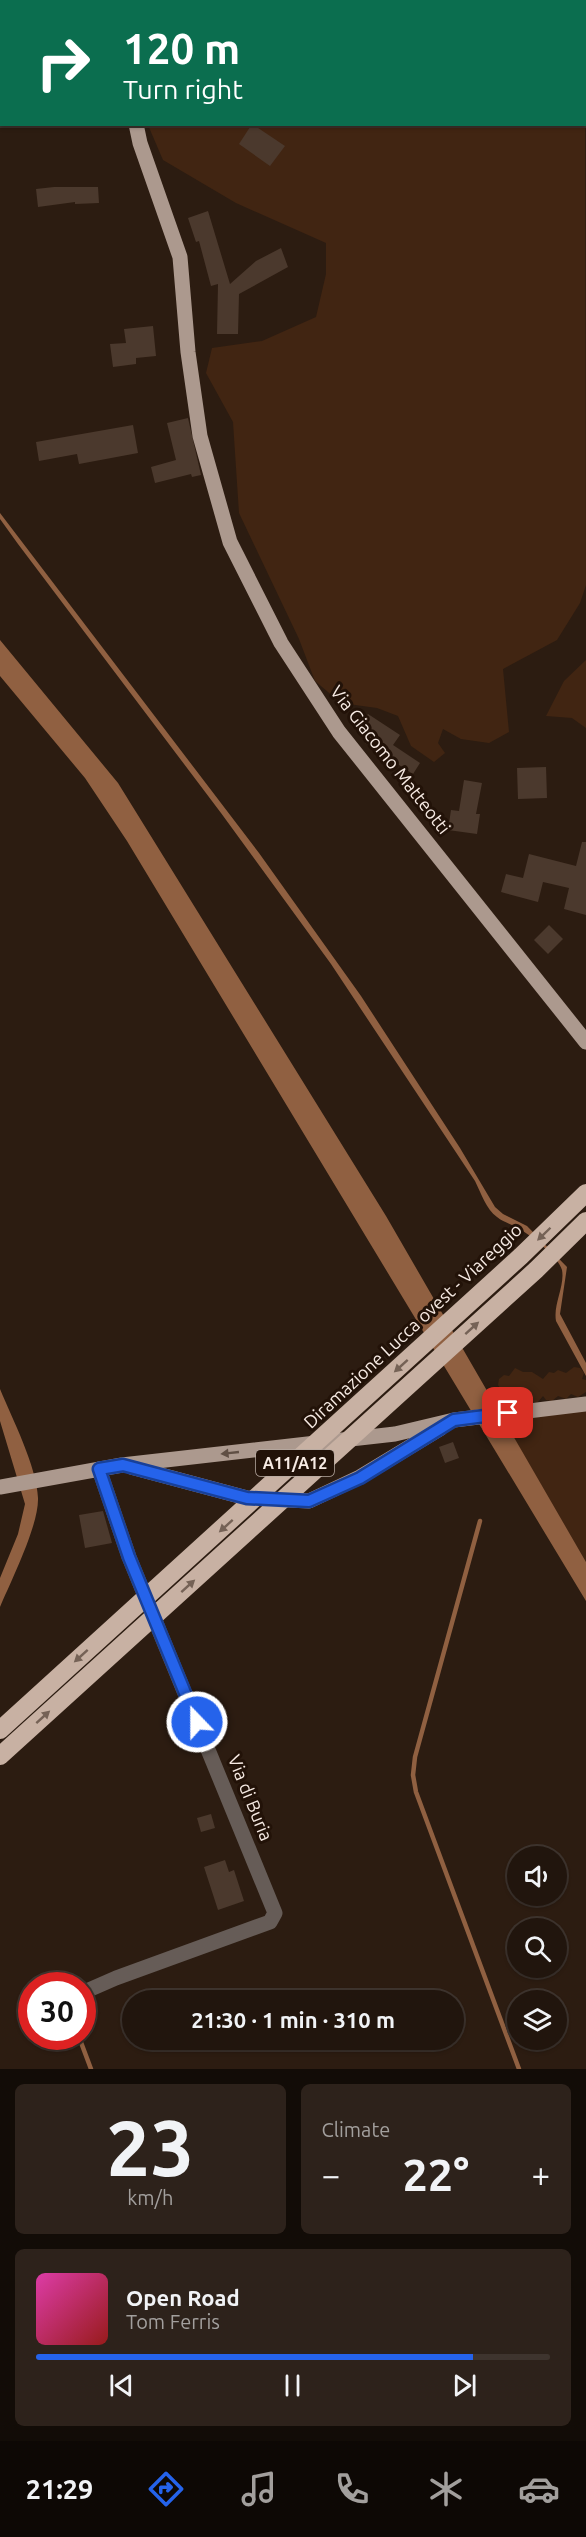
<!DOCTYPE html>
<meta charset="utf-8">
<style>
:root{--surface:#21150d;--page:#2d221b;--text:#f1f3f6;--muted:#a29f9d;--line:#3e342e;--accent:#2563eb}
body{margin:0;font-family:Ubuntu,sans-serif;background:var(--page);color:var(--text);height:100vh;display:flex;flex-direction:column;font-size:22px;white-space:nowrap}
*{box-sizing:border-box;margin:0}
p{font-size:20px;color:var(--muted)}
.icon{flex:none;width:33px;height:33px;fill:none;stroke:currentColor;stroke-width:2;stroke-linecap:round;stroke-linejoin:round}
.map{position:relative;height:2069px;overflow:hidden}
.drawer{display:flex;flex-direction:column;gap:15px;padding:15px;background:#120c07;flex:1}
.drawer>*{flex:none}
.guide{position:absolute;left:0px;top:0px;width:586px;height:126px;box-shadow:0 2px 4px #0004,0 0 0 2px var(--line);background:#0b6e4f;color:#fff;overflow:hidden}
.fabs{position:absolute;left:507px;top:1846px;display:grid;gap:12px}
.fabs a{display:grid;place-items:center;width:60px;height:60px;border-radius:50%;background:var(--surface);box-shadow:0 2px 4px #0004,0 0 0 2px var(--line);font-size:30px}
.speed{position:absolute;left:18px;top:1972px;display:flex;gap:12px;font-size:30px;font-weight:700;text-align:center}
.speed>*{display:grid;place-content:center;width:78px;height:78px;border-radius:50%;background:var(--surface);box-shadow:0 2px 4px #0004,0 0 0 2px var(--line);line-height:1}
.speed .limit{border:9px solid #d22;background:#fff;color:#111}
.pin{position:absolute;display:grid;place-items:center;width:51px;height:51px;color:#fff;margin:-26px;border-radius:12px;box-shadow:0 3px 9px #0006}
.me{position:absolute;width:66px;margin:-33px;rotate:338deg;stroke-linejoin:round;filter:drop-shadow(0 0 4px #0008)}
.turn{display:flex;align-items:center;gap:21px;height:126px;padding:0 24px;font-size:27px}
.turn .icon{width:78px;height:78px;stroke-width:2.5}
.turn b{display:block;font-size:42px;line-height:51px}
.big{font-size:45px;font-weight:600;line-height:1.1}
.drawer .card{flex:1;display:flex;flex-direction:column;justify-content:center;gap:9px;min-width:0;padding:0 21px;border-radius:9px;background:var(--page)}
.drawer .dial{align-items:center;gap:0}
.dial b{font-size:78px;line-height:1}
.song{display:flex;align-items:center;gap:18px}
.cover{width:72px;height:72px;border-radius:9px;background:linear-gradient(135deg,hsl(320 70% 55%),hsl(0 70% 35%))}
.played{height:6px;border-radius:3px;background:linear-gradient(90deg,var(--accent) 85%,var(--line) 85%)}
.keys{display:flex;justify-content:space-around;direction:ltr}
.heat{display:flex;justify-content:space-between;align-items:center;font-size:33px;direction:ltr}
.drawer .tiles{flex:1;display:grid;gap:15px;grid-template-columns:1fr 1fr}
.card:last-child{grid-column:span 2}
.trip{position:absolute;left:122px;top:1990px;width:342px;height:60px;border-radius:30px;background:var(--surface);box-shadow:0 2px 4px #0004,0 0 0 2px var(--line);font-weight:600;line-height:60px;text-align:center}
.tab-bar{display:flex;height:96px;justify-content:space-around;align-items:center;background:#0d0805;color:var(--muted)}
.tab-bar .icon{width:42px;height:42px}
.tab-bar .on{color:var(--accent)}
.tab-bar b{font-size:27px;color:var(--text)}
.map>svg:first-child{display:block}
</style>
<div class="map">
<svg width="586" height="2069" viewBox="0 0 586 2069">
<rect width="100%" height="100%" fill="#2c1c11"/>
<!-- green -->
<g fill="#412512">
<polygon points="206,0 533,0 534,1 206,1"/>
<polygon points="585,4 586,585 580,603 557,640 503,669 509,732 489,743 461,739 443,729 438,743 445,753 434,762 411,746 398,716 377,708 341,703 315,681 299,639 239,513 233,422 206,373 212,348 262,341 316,317 326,274 326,243 236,203 163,160 148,125 585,124"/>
<polygon points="586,660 586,728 572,718 546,716 564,681"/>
<polygon points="574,1367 580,1368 584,1373 582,1379 586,1380 586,1392 578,1397 571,1394 566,1399 558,1396 552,1401 546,1400 543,1396 537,1403 530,1401 525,1405 509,1408 506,1403 497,1403 494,1398 495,1392 500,1388 498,1385 499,1379 504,1375 509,1376 515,1368 523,1372 532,1372 543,1379 549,1372 554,1373 558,1370 566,1373"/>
<polygon points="586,1403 586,1562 499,1413"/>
</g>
<!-- water -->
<g fill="#906041">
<path d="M0,513L259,853L361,996L460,1148L495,1207L503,1214L527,1226L567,1267L560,1314L586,1363V1376L556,1321C553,1304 565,1286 562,1270C559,1257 529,1234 518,1228C511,1224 503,1222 497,1217C486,1209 481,1193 475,1181L331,964L221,813L18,544L0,519Z"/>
<polygon points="0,640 118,783 386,1216 586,1562 586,1601 127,841 85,778 0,676"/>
<path d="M0,1389C12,1418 37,1467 38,1498C39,1525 11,1581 0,1607V1578L18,1534L25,1504L0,1421Z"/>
</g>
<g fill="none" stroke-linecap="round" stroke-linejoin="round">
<!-- stream -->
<g stroke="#906041" stroke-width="4.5">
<polyline points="480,1521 415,1757 413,1775 416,1792 519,2069"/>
<polyline points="79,2037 91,2069"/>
</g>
</g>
<!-- building -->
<g fill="#4b392d">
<polygon points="252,124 285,146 270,166 239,144"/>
<polygon points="54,187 98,187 99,203 75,204 75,202 38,207 36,189"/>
<polygon points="208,211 230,284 256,261 281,248 288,267 239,294 238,334 217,334 218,284 211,286 199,241 196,242 188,218"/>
<polygon points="153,326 156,356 136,358 136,364 113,367 110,344 126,343 124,329"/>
<polygon points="188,418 201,475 192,477 191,474 155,483 151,467 176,460 167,423"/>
<polygon points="133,425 138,453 79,464 77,454 39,461 36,442"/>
<polygon points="368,714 400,735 393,745 420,763 413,774 365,743 372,732 361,724"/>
<polygon points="546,767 547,798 518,799 517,768"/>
<polygon points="464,780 482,783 476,814 480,814 477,834 448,830 451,810 459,811"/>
<polygon points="582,842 586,842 586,915 564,909 569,888 543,882 538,902 501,892 506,874 523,878 529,854 576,866"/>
<polygon points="549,925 563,939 548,954 534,940"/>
<polygon points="453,1442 459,1458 445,1463 439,1447"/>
<polygon points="103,1511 112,1543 85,1548 79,1515"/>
<polygon points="211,1814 215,1828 201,1832 197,1818"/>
<polygon points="225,1860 229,1872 234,1870 244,1901 218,1910 204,1867"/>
</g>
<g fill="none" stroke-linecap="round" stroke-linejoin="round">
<!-- minor -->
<polyline stroke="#665c57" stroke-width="15" points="84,1992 116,1978 270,1922 275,1913 129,1557 99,1469"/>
<!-- major -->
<g stroke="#ac998e" stroke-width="15">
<polyline points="121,0 121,2"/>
<polyline points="136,124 140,143 180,257 188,352 200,436 230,542 281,643 339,732 586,1042"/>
<polyline points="131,1467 247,1498 309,1501 360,1477 441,1428"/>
<polyline points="0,1487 122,1465 395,1434 454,1420 586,1404"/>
</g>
<!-- highway-bridge -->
<g stroke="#c8b1a3" stroke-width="18">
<polyline points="0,1730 521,1256 586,1193"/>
<polyline points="0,1756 536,1270 586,1221"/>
</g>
</g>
<!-- one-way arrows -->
<defs><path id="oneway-solid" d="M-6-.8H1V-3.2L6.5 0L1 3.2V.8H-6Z" transform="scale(1.5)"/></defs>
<g fill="#756256">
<use href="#oneway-solid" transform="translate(544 1234) rotate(136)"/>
<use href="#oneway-solid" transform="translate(472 1328) rotate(-42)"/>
<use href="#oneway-solid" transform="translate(401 1366) rotate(138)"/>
<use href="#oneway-solid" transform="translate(226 1526) rotate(138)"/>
<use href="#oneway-solid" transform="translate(188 1586) rotate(-42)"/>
<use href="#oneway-solid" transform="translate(81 1656) rotate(138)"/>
<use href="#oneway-solid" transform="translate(43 1717) rotate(-42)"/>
</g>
<use fill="#604f44" href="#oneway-solid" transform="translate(230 1453) rotate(174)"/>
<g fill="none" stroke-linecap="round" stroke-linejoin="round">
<defs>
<polyline id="route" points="197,1722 129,1557 99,1469 123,1465 247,1498 309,1501 360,1478 454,1420 508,1413"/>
</defs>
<!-- route casing -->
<use href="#route" stroke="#184099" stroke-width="15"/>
<!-- route -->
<use href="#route" stroke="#2563eb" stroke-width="10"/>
</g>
<g text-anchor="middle" stroke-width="6" stroke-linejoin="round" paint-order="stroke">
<!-- shield labels -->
<rect fill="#221208" stroke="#b7aaa2" stroke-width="1.5" x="256" y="1450" width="78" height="26" rx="4.5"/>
<g font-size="16" font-weight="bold" fill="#f7ebe4">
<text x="295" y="1469">A11/A12</text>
</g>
<!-- street labels -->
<g font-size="18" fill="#f7ebe4" stroke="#221208">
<text transform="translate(390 760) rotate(52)" y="6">Via Giacomo Matteotti</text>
<text transform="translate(413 1326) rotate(-43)" y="6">Diramazione Lucca ovest - Viareggio</text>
<text transform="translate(250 1798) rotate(68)" y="6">Via di Buria</text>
</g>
</g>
</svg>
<div class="fabs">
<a><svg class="icon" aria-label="sound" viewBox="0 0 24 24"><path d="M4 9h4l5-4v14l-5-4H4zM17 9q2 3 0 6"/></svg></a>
<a><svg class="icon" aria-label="search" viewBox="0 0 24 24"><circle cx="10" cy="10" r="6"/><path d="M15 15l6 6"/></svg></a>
<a><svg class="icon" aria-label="layers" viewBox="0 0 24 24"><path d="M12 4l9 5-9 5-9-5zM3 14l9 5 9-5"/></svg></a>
</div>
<div class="speed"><div class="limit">30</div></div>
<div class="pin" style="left:508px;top:1413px;background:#d93025"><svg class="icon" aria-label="arrive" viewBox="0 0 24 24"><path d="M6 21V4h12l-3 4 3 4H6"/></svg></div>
<svg class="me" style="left:197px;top:1722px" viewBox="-20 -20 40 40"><circle r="17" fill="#2563eb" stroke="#fff" stroke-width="3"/><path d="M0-11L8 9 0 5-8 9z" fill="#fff"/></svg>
<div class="trip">21:30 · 1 min · 310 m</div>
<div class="guide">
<div class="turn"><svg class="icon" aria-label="right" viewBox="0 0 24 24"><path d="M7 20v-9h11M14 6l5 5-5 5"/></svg><div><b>120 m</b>Turn right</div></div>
</div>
</div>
<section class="drawer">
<div class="tiles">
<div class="card dial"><b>23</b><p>km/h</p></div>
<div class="card"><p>Climate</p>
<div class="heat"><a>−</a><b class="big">22°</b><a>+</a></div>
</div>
<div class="card">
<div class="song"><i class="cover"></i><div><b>Open Road</b><p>Tom Ferris</p></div></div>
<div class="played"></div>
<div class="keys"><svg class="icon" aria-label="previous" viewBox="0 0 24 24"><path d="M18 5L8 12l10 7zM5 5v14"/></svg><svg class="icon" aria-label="pause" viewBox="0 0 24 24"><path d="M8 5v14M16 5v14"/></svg><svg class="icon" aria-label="next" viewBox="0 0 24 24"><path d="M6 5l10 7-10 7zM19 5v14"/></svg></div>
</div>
</div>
</section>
<nav class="tab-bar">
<b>21:29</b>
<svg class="icon on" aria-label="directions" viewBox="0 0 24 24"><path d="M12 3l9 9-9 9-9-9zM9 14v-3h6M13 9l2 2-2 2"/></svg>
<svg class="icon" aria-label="music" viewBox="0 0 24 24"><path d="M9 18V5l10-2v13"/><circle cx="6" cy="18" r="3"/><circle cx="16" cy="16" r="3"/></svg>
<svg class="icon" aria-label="phone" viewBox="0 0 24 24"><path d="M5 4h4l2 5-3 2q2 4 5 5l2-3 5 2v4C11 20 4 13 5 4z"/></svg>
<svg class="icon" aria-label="climate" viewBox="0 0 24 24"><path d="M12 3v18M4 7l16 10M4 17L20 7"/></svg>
<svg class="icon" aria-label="car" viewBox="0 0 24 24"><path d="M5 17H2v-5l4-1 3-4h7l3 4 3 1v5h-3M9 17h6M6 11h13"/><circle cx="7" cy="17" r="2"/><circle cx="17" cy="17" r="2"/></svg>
</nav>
